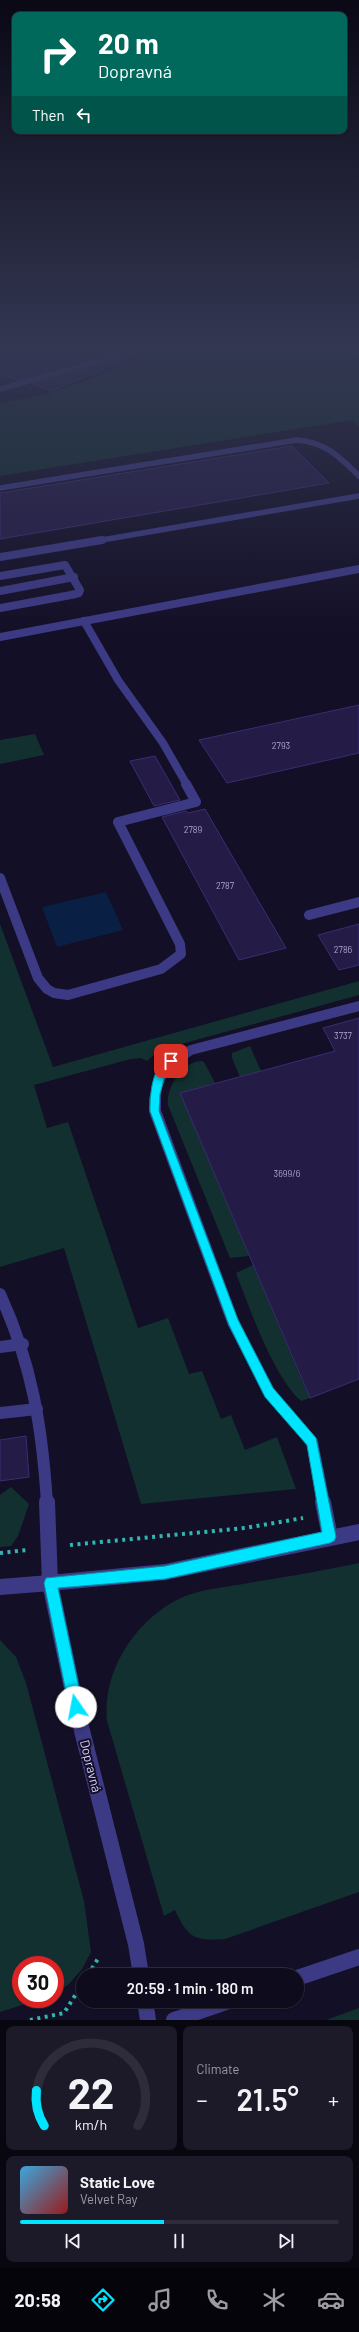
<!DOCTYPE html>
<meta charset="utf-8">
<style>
:root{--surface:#0e0b1c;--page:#1c1929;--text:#f1f3f6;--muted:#9b9ba3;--line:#2e2b3b;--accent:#00e5ff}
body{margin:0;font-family:Barlow,sans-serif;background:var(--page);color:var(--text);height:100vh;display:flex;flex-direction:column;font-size:15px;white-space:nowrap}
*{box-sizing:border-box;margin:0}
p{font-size:13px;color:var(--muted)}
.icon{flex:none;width:22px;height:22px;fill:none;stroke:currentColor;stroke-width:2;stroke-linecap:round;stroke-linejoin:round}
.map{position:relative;height:2020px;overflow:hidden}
.drawer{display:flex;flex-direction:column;gap:6px;padding:6px;background:#08060f;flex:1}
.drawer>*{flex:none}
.banner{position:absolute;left:12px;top:12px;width:335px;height:122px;border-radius:8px;box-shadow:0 1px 3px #0004,0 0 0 1px var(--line);background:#00695c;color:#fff;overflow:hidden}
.speed{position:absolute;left:12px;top:1956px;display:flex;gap:8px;font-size:20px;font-weight:700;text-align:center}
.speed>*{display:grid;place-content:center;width:52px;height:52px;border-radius:50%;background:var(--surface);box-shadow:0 1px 3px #0004,0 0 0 1px var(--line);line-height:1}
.speed .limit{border:6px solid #d22;background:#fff;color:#111}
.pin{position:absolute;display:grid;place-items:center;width:34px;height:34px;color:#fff;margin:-17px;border-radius:8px;box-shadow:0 2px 6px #0006}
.me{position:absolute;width:44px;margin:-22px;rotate:348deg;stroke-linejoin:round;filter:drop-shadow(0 0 3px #0008)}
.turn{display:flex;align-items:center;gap:14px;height:84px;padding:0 20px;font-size:18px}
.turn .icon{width:52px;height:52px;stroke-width:2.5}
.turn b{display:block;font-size:28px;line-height:34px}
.then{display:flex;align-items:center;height:38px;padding:0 20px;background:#0003;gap:8px;font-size:15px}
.big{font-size:30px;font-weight:600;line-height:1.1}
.drawer .widget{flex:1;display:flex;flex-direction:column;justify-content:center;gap:6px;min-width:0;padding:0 14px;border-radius:8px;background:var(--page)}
.drawer .dial{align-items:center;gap:0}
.dial svg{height:104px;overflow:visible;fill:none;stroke:var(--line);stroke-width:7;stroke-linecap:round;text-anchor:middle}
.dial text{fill:var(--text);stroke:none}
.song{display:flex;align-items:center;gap:12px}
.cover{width:48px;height:48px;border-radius:6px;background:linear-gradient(135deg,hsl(200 70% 55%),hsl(0 70% 35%))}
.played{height:4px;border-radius:2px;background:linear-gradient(90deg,var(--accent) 45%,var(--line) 45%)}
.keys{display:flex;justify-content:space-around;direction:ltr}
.heat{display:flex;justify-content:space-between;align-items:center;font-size:22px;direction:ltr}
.drawer .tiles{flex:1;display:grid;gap:6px;grid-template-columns:1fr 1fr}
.widget:last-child{grid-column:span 2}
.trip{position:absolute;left:76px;top:1968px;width:228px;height:40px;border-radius:20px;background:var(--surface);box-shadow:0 1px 3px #0004,0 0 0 1px var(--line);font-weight:600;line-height:40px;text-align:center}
.tabs{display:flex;height:64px;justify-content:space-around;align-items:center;background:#06040b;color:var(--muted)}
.tabs .icon{width:28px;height:28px}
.tabs .on{color:var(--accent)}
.tabs b{font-size:18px;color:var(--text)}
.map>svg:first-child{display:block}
</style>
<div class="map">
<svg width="359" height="2020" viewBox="0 0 359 2020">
<rect width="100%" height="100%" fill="#130f26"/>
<!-- green -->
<g fill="#12302f">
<polygon points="159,349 339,349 359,359 359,426 352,420 0,476 0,403 48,394 134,363"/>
<polygon points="35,734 44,755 0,764 0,740"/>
<polygon points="0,924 53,1067 359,981 359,995 174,1046 154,1055 147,1061 141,1058 131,1059 34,1085 47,1128 68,1122 138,1328 168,1318 189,1374 202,1371 221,1419 231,1415 245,1450 277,1437 296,1489 141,1504 64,1248 0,1267"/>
<polygon points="250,1046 261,1071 240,1077 232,1058 232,1053"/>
<path d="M201,1061L204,1062L215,1083L180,1093L249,1256L230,1258L168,1105C166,1088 182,1062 201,1061Z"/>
<path d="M253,1265L302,1381L310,1398L301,1401C273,1376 250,1309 236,1273Z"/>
<polygon points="11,1487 29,1504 18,1536 11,1546 0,1547 0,1495"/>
<path d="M359,1563V1892L225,1939C194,1941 188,1938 175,1910L164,1916L107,1721C102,1671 136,1618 183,1597C202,1589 228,1587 248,1583C285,1577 322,1571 359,1563Z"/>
<polygon points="0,1640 16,1657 26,1683 84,1901 91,1952 82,1969 68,1985 55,1992 55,1965 21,1965 21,1999 41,1999 0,2012"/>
<polygon points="359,2008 359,2020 326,2020"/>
</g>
<!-- water -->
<polygon fill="#0a1f44" points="106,892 123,930 57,947 42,907"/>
<!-- building -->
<g fill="#241b47" stroke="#3b2d73">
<polygon points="0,349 118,349 18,380 0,374"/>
<polygon points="132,349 149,349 52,391 32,384 113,361 130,353"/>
<polygon points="292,446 329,483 0,539 0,493"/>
<polygon points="359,705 359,753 227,783 199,740"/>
<polygon points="155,756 180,800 154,806 130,761"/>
<polygon points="205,809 224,842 286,948 239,960 162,817 186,811 188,813"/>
<polygon points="359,924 359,965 339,970 318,935"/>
<polygon points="359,1018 359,1379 310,1398 180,1093 335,1051 323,1028"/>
<polygon points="26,1436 29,1477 0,1481 0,1440"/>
</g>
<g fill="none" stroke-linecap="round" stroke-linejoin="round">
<!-- path -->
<g stroke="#2fb8b0" stroke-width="4" stroke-dasharray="3 4.5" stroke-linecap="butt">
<polyline points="70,1545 245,1528 303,1518"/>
<polyline points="0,1553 27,1550"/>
<polyline points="88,1975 99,1957"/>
<polyline points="30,2020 64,2013 83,1983"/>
</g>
<!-- minor-far4 -->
<g stroke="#3d3a85" stroke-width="5.5">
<polyline points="349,349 359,354"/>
<polyline points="0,389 112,357 128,349"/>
<path d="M0,488L297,440C325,442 340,457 359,476"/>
<polyline points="96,541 359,496"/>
</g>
<!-- minor-far3 -->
<g stroke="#3d3a85" stroke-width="8">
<polyline points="0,557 102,540"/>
<polyline points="0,576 65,565 80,590 79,593 71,595 0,608"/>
<polyline points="0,591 74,577"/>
<polyline points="84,621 118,680 163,743 187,785"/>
<polyline points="0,637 359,569"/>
</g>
<!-- minor-far2 -->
<g stroke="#3d3a85" stroke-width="10">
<polyline points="0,878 38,978 47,989 54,993 68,995 161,969 181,954 180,944 118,822 196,802 186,784"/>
<polyline points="309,915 359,902"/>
<path d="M155,1100C157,1074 169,1063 191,1050L359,1006"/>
</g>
<!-- minor-far1 -->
<g stroke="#3d3a85" stroke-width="12">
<polyline points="155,1099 155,1111 233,1322 269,1392 312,1442 324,1503"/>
<path d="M0,1294C32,1364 42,1426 47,1503"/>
<polyline points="0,1347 23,1344"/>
<polyline points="0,1413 37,1409"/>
</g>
<!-- minor -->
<g stroke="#3d3a85" stroke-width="16">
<polyline points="47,1502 50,1583 165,1572 359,1532"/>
<polyline points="323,1502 330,1537"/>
<polyline points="0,1587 50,1583 76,1707 136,1944 141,1975"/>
<polyline points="297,1978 359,1957"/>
<polyline points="145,2001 148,2020"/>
<polyline points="174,2020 229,2001"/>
</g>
</g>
<!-- sky -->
<linearGradient id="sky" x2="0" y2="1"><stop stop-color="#0a0815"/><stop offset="0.55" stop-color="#333752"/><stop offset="1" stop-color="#333752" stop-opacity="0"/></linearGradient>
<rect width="359" height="632" fill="url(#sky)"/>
<!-- route -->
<path fill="#00e5ff" stroke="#0095a6" d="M171,1057L176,1061L165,1075L160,1094L159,1111L238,1320L273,1388L316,1438L336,1537L334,1541L330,1543L165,1579L58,1588L83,1707L81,1712L76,1714L71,1712L69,1707L44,1583L46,1578L165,1566L322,1532L307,1445L265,1397L229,1325L150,1111C150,1094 152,1063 171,1057Z"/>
<g text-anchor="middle" stroke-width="4" stroke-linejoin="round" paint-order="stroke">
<!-- number labels -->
<g font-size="9" fill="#aca6d1">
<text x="281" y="749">2793</text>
<text x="193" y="833">2789</text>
<text x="225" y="889">2787</text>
<text x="343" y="953">2786</text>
<text x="343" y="1039">3737</text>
<text x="287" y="1177">3699/6</text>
</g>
<!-- near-street labels -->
<g font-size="13" fill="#d9d4ff" stroke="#130f26">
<text transform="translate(91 1766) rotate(76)" y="5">Dopravná</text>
</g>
</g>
</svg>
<div class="speed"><div class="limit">30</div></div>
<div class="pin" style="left:171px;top:1061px;background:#d93025"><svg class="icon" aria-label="arrive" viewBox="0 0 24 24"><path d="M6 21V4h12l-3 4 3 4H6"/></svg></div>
<svg class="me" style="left:76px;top:1707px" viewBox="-20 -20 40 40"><circle r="19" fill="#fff"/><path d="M0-13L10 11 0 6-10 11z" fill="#00e5ff"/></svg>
<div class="trip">20:59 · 1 min · 180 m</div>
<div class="banner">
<div class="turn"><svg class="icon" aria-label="right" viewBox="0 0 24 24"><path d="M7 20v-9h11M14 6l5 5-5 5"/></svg><div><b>20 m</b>Dopravná</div></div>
<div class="then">Then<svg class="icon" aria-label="left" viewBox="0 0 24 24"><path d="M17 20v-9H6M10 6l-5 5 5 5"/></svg></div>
</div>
</div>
<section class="drawer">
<div class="tiles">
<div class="widget dial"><svg viewBox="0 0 100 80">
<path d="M14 69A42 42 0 1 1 86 69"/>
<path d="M14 69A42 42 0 0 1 8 42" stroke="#00e5ff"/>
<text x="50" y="56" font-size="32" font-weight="700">22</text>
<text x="50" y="72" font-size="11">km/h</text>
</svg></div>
<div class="widget"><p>Climate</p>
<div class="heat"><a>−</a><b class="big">21.5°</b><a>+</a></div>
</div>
<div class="widget">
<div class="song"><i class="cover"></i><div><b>Static Love</b><p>Velvet Ray</p></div></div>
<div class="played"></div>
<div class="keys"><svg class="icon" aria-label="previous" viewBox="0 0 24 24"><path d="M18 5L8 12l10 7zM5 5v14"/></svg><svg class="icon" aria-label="pause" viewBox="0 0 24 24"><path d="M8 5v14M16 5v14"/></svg><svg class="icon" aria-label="next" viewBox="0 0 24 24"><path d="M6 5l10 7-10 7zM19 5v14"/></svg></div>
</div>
</div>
</section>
<nav class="tabs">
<b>20:58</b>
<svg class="icon on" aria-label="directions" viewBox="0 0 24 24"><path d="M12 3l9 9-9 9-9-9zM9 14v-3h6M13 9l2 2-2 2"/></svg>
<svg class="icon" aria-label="music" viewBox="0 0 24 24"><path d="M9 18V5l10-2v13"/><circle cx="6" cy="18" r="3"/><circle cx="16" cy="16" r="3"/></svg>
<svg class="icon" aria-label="phone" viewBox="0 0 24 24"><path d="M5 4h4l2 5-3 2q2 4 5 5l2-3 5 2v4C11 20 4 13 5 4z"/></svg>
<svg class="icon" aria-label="climate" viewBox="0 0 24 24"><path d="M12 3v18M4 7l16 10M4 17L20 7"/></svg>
<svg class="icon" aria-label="car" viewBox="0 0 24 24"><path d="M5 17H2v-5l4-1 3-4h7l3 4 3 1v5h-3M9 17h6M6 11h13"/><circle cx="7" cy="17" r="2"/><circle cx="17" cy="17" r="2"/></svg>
</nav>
